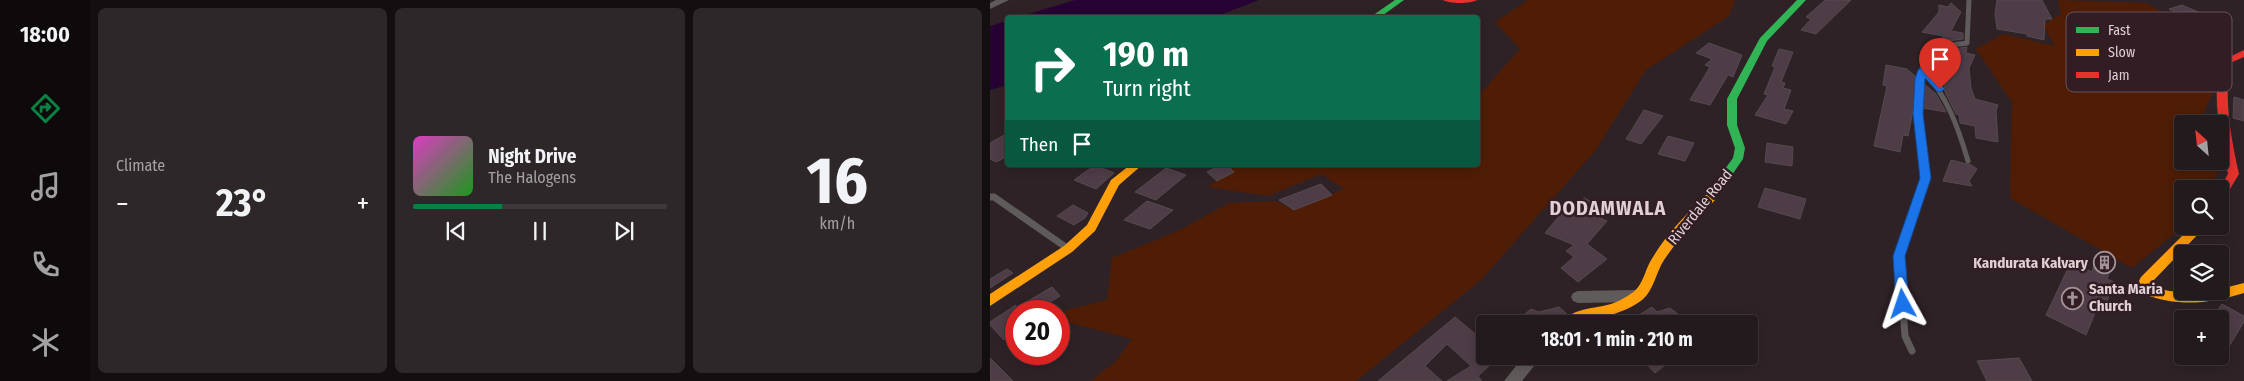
<!DOCTYPE html>
<meta charset="utf-8">
<style>
:root{--surface:#221a1c;--page:#2e2729;--text:#f1f3f6;--muted:#a2a1a3;--line:#3f383b;--accent:#0b8043}
body{margin:0;font-family:"Fira Sans Condensed",sans-serif;background:var(--page);color:var(--text);height:100vh;display:flex;flex-direction:column;font-size:19px;white-space:nowrap}
*{box-sizing:border-box;margin:0}
p{font-size:16px;color:var(--muted)}
.icon{flex:none;width:28px;height:28px;fill:none;stroke:currentColor;stroke-width:2;stroke-linecap:round;stroke-linejoin:round}
.map{position:relative;flex:1;overflow:hidden}
.sheet{display:flex;flex-direction:column;gap:8px;padding:8px;background:#130e0f;width:900px}
.sheet>*{flex:none}
.top-card{position:absolute;left:15px;top:15px;width:475px;height:152px;border-radius:5px;box-shadow:0 2px 12px #0003,0 0 0 1px var(--line);background:#0b6e4f;color:#fff;overflow:hidden}
.needle{width:32px;rotate:333deg}
.controls{position:absolute;left:1184px;top:115px;display:grid;gap:10px}
.controls a{display:grid;place-items:center;width:55px;height:55px;border-radius:5px;background:var(--surface);box-shadow:0 2px 12px #0003,0 0 0 1px var(--line);font-size:25px}
.speed{position:absolute;left:15px;top:300px;display:flex;gap:10px;font-size:25px;font-weight:700;text-align:center}
.speed>*{display:grid;place-content:center;width:65px;height:65px;border-radius:50%;background:var(--surface);box-shadow:0 2px 12px #0003,0 0 0 1px var(--line);line-height:1}
.speed .limit{border:8px solid #d22;background:#fff;color:#111}
.pin{position:absolute;display:grid;place-items:center;width:42px;height:42px;color:#fff;margin:-51px -21px;border-radius:50% 50% 50% 0;rotate:-45deg;box-shadow:0 0 5px #0007}
.pin .icon{rotate:45deg}
.me{position:absolute;width:55px;margin:-28px;rotate:355deg;stroke-linejoin:round;filter:drop-shadow(0 0 4px #0008)}
.turn{display:flex;align-items:center;gap:18px;height:105px;padding:0 15px;font-size:22px}
.turn .icon{width:65px;height:65px;stroke-width:2.5}
.turn b{display:block;font-size:35px;line-height:42px}
.then{display:flex;align-items:center;height:48px;padding:0 15px;background:#0003;gap:10px;font-size:19px}
.big{font-size:38px;font-weight:700;line-height:1.1}
.sheet .card{flex:1;display:flex;flex-direction:column;justify-content:center;gap:8px;min-width:0;padding:0 18px;border-radius:8px;background:var(--page)}
.sheet .dial{align-items:center;gap:0}
.dial b{font-size:65px;line-height:1}
.song{display:flex;align-items:center;gap:15px}
.cover{width:60px;height:60px;border-radius:8px;background:linear-gradient(135deg,hsl(310 70% 55%),hsl(120 70% 35%))}
.played{height:5px;border-radius:2px;background:linear-gradient(90deg,var(--accent) 35%,var(--line) 35%)}
.keys{display:flex;justify-content:space-around;direction:ltr}
.heat{display:flex;justify-content:space-between;align-items:center;font-size:28px;direction:ltr}
.sheet .tiles{flex:1;display:grid;gap:8px;grid-template-columns:repeat(3,1fr)}
.trip{position:absolute;left:486px;top:315px;width:282px;height:50px;border-radius:5px;background:var(--surface);box-shadow:0 2px 12px #0003,0 0 0 1px var(--line);font-weight:700;line-height:50px;text-align:center}
main{display:flex;flex:1;min-height:0}
.dock{display:flex;flex-direction:column;width:90px;justify-content:space-around;align-items:center;background:#0e0a0b;color:var(--muted)}
.dock .icon{width:35px;height:35px}
.dock .on{color:var(--accent)}
.dock b{font-size:22px;color:var(--text)}
.map>svg:first-child{display:block}
</style>
<main>
<nav class="dock">
<b>18:00</b>
<svg class="icon on" aria-label="directions" viewBox="0 0 24 24"><path d="M12 3l9 9-9 9-9-9zM9 14v-3h6M13 9l2 2-2 2"/></svg>
<svg class="icon" aria-label="music" viewBox="0 0 24 24"><path d="M9 18V5l10-2v13"/><circle cx="6" cy="18" r="3"/><circle cx="16" cy="16" r="3"/></svg>
<svg class="icon" aria-label="phone" viewBox="0 0 24 24"><path d="M5 4h4l2 5-3 2q2 4 5 5l2-3 5 2v4C11 20 4 13 5 4z"/></svg>
<svg class="icon" aria-label="climate" viewBox="0 0 24 24"><path d="M12 3v18M4 7l16 10M4 17L20 7"/></svg>
</nav>
<section class="sheet">
<div class="tiles">
<div class="card"><p>Climate</p>
<div class="heat"><a>−</a><b class="big">23°</b><a>+</a></div>
</div>
<div class="card">
<div class="song"><i class="cover"></i><div><b>Night Drive</b><p>The Halogens</p></div></div>
<div class="played"></div>
<div class="keys"><svg class="icon" aria-label="previous" viewBox="0 0 24 24"><path d="M18 5L8 12l10 7zM5 5v14"/></svg><svg class="icon" aria-label="pause" viewBox="0 0 24 24"><path d="M8 5v14M16 5v14"/></svg><svg class="icon" aria-label="next" viewBox="0 0 24 24"><path d="M6 5l10 7-10 7zM19 5v14"/></svg></div>
</div>
<div class="card dial"><b>16</b><p>km/h</p></div>
</div>
</section>
<div class="map">
<svg width="1254" height="381" viewBox="0 0 1254 381">
<rect width="100%" height="100%" fill="#2e2226"/>
<!-- green -->
<g fill="#4f1d05">
<polygon points="538,0 745,0 739,16 656,70 605,151 491,280 366,381 101,381 126,361 142,339 69,320 69,312 117,300 122,258 192,229 239,203 285,201 304,210 354,189 331,174 279,196 218,187 244,165 488,165 488,96 530,49 505,22"/>
<polygon points="1068,0 1155,3 1242,48 1212,117 1216,124 1192,124 1192,161 1230,161 1230,149 1235,157 1219,189 1192,189 1192,226 1194,226 1142,268 1020,198 1022,102 986,49 1013,34 1065,46 1053,25 1071,14"/>
</g>
<!-- water -->
<g fill="#270335">
<polygon points="85,0 269,0 225,17 29,17"/>
<polygon points="17,21 17,85 0,90 0,26"/>
</g>
<!-- building -->
<g fill="#4e3d47" stroke="#544a4f">
<polygon points="835,0 861,0 826,34 811,30 821,19 816,17"/>
<polygon points="1007,0 1052,0 1062,19 1055,19 1054,40 1037,36 1037,34 1007,29 1005,14"/>
<polygon points="961,3 971,12 961,31 973,33 973,39 952,42 953,36 932,32 949,12 949,5 958,7"/>
<polygon points="1192,5 1215,15 1215,22 1209,24 1179,9"/>
<polygon points="719,43 752,55 743,77 738,75 720,105 700,100 720,67 715,65 722,59 706,53"/>
<polygon points="977,47 976,53 985,55 979,68 981,88 985,99 1008,105 1006,111 1008,142 986,138 985,126 970,123 969,115 966,114 955,92 952,60 949,59 950,51"/>
<polygon points="789,49 803,52 791,82 795,83 793,88 801,90 794,109 803,111 796,124 765,115 778,95 774,94 785,67 782,66"/>
<polygon points="896,65 917,69 925,76 924,106 918,136 913,135 910,152 884,146 897,86 893,85"/>
<polygon points="933,83 946,94 956,112 933,108"/>
<polygon points="1244,97 1254,100 1254,121 1243,118"/>
<polygon points="654,110 673,116 651,144 636,139"/>
<polygon points="18,133 18,156 6,162 0,159 0,143"/>
<polygon points="678,136 704,143 695,161 668,154"/>
<polygon points="777,143 803,147 802,166 775,162"/>
<polygon points="961,160 981,165 987,169 979,181 982,186 953,181"/>
<polygon points="105,165 124,173 106,189 84,180"/>
<polygon points="231,165 237,165 244,172 227,181 217,172"/>
<polygon points="176,168 196,175 166,200 145,192"/>
<polygon points="331,184 342,195 304,210 289,200"/>
<polygon points="775,188 816,199 810,219 768,207"/>
<polygon points="594,198 606,204 597,212 617,221 597,244 617,259 588,282 571,268 584,257 576,251 584,245 555,233 580,203 589,204"/>
<polygon points="157,201 183,210 160,229 134,220"/>
<polygon points="83,205 98,213 95,218 84,225 67,216"/>
<polygon points="1107,256 1123,263 1117,279 1124,282 1117,301 1111,298 1096,335 1056,315 1081,262 1102,272"/>
<polygon points="17,269 23,273 0,288 0,279"/>
<polygon points="62,287 70,296 45,311 26,311 26,332 14,340 0,325 0,322 26,305 26,308"/>
<polygon points="1232,304 1254,316 1254,322 1238,348 1230,343 1230,319 1221,319"/>
<polygon points="569,307 576,313 565,324 523,324 541,309 549,312"/>
<polygon points="662,307 667,312 680,308 701,324 658,324 649,315"/>
<polygon points="465,317 495,342 495,356 510,356 488,376 492,381 457,381 481,366 457,344 435,366 452,381 388,381"/>
<polygon points="649,356 687,356 665,373"/>
<polygon points="0,358 23,381 0,381"/>
<polygon points="1029,358 1042,381 997,381 987,361"/>
</g>
<g fill="none" stroke-linecap="round" stroke-linejoin="round">
<!-- lane-far1 -->
<g stroke="#605b5b" stroke-width="5">
<path d="M933,70C957,96 968,127 978,161"/>
<polyline points="933,164 928,114 929,79 937,51 940,48 977,43 979,0"/>
</g>
<!-- lane -->
<g stroke="#605b5b" stroke-width="7">
<polyline points="0,197 4,197 77,248"/>
<polyline points="922,351 915,336 909,256 935,179 933,163"/>
</g>
<!-- street -->
<g fill="#605b5b" fill-rule="evenodd">
<polygon points="6,0 19,0 0,9 0,3"/>
<polygon points="645,290 650,292 652,296 650,300 645,302 588,303 583,301 581,297 583,293 588,291"/>
<polygon points="534,356 552,356 532,381 514,381"/>
</g>
<!-- fast -->
<g fill="#30b455" fill-rule="evenodd">
<polygon points="405,0 414,0 389,18 379,18"/>
<polygon points="807,0 816,0 777,41 747,99 747,125 755,148 753,159 724,201 716,201 714,198 716,195 743,158 745,148 737,125 737,99 770,38"/>
</g>
<!-- slow -->
<g fill="#ff9f0a" fill-rule="evenodd">
<polygon points="140,165 152,165 129,185 105,231 82,252 0,306 0,294 74,246 97,225 121,180"/>
<path d="M720,194L724,195L726,198L724,201C706,220 689,238 674,260C666,272 664,290 652,300C635,314 593,324 572,324C581,307 606,309 621,304C628,302 636,297 642,293C654,285 655,268 663,257C677,233 697,214 716,195Z"/>
<path d="M1202,226H1216L1162,282L1163,287C1186,295 1207,291 1230,291V289L1254,283V293C1219,304 1188,307 1153,294L1149,281L1151,277Z"/>
</g>
<!-- jam -->
<g fill="#e5322d" fill-rule="evenodd">
<path d="M453,0H487C480,4 460,4 453,0Z"/>
<path d="M1254,50V57L1240,63C1234,101 1241,137 1249,174L1234,199L1230,200L1229,189L1238,174C1232,143 1219,89 1233,60Z"/>
</g>
</g>
<!-- route -->
<polygon fill="#1a73e8" stroke="#114b97" points="933,67 936,68 955,89 950,92 947,91 935,78 933,114 941,178 915,256 919,304 917,308 913,310 908,308 906,304 903,256 930,178 923,114 925,79 928,70"/>
<!-- icons -->
<defs>
<symbol id="building-ring" viewBox="-11 -11 22 22"><circle r="9.5" fill="#331d24" stroke="#a19397" stroke-width="1.5"/><path d="M-4-6H4V6H1V3H-1V6H-4ZM-2.5-4.3h1.7v1.8h-1.7ZM.8-4.3h1.7v1.8H.8ZM-2.5-1h1.7V.8h-1.7ZM.8-1h1.7V.8H.8Z" fill="#a19397"/></symbol>
<symbol id="church-ring" viewBox="-11 -11 22 22"><circle r="9.5" fill="#331d24" stroke="#a19397" stroke-width="1.5"/><path d="M-1.2-6h2.4v3.5h3.3v2.4h-3.3V6h-2.4V-.1h-3.3v-2.4h3.3Z" fill="#a19397"/></symbol>
</defs>
<g fill-rule="evenodd">
<use href="#building-ring" x="1102" y="250" width="25" height="25"/>
<use href="#church-ring" x="1070" y="286" width="25" height="25"/>
</g>
<g text-anchor="middle" stroke-width="5" stroke-linejoin="round" paint-order="stroke">
<!-- street labels -->
<g font-size="15" fill="#dfd0d4" stroke="#331d24">
<text transform="translate(710 207) rotate(-51)" y="5">Riverdale Road</text>
</g>
<!-- poi labels -->
<g font-size="15" font-weight="bold" fill="#dfd0d4" stroke="#331d24" text-anchor="end">
<text x="1098" y="268">Kandurata Kalvary</text>
<text x="1099" y="294" text-anchor="start">Santa Maria<tspan x="1099" dy="17">Church</tspan></text>
</g>
<!-- district labels -->
<g font-size="20" font-weight="bold" letter-spacing="1" fill="#dfd0d4" stroke="#331d24">
<text x="618" y="215">DODAMWALA</text>
</g>
</g>
<!-- legend -->
<rect x="1076" y="12" width="166" height="80" rx="8" fill="#331d24" stroke="#675359" stroke-width="1"/>
<rect x="1086" y="27" width="23" height="6" fill="#30b455"/>
<rect x="1086" y="49" width="23" height="7" fill="#ff9f0a"/>
<rect x="1086" y="72" width="23" height="6" fill="#e5322d"/>
<g font-size="14" fill="#dfd0d4">
<text x="1118" y="35">Fast</text>
<text x="1118" y="57">Slow</text>
<text x="1118" y="80">Jam</text>
</g>
</svg>
<div class="controls">
<a><svg class="needle" viewBox="-14 -14 28 28"><path d="M0-13l5 13h-10z" fill="#e53935"/><path d="M0 13l5-13h-10z" fill="#a2a1a3"/></svg></a>
<a><svg class="icon" aria-label="search" viewBox="0 0 24 24"><circle cx="10" cy="10" r="6"/><path d="M15 15l6 6"/></svg></a>
<a><svg class="icon" aria-label="layers" viewBox="0 0 24 24"><path d="M12 4l9 5-9 5-9-5zM3 14l9 5 9-5"/></svg></a>
<a>+</a>
</div>
<div class="speed"><div class="limit">20</div></div>
<div class="pin" style="left:950px;top:89px;background:#d93025"><svg class="icon" aria-label="arrive" viewBox="0 0 24 24"><path d="M6 21V4h12l-3 4 3 4H6"/></svg></div>
<svg class="me" style="left:913px;top:304px" viewBox="-20 -20 40 40"><path d="M0-17L14 15 0 8-14 15z" fill="#1a73e8" stroke="#fff" stroke-width="4"/></svg>
<div class="trip">18:01 · 1 min · 210 m</div>
<div class="top-card">
<div class="turn"><svg class="icon" aria-label="right" viewBox="0 0 24 24"><path d="M7 20v-9h11M14 6l5 5-5 5"/></svg><div><b>190 m</b>Turn right</div></div>
<div class="then">Then<svg class="icon" aria-label="arrive" viewBox="0 0 24 24"><path d="M6 21V4h12l-3 4 3 4H6"/></svg></div>
</div>
</div>
</main>
